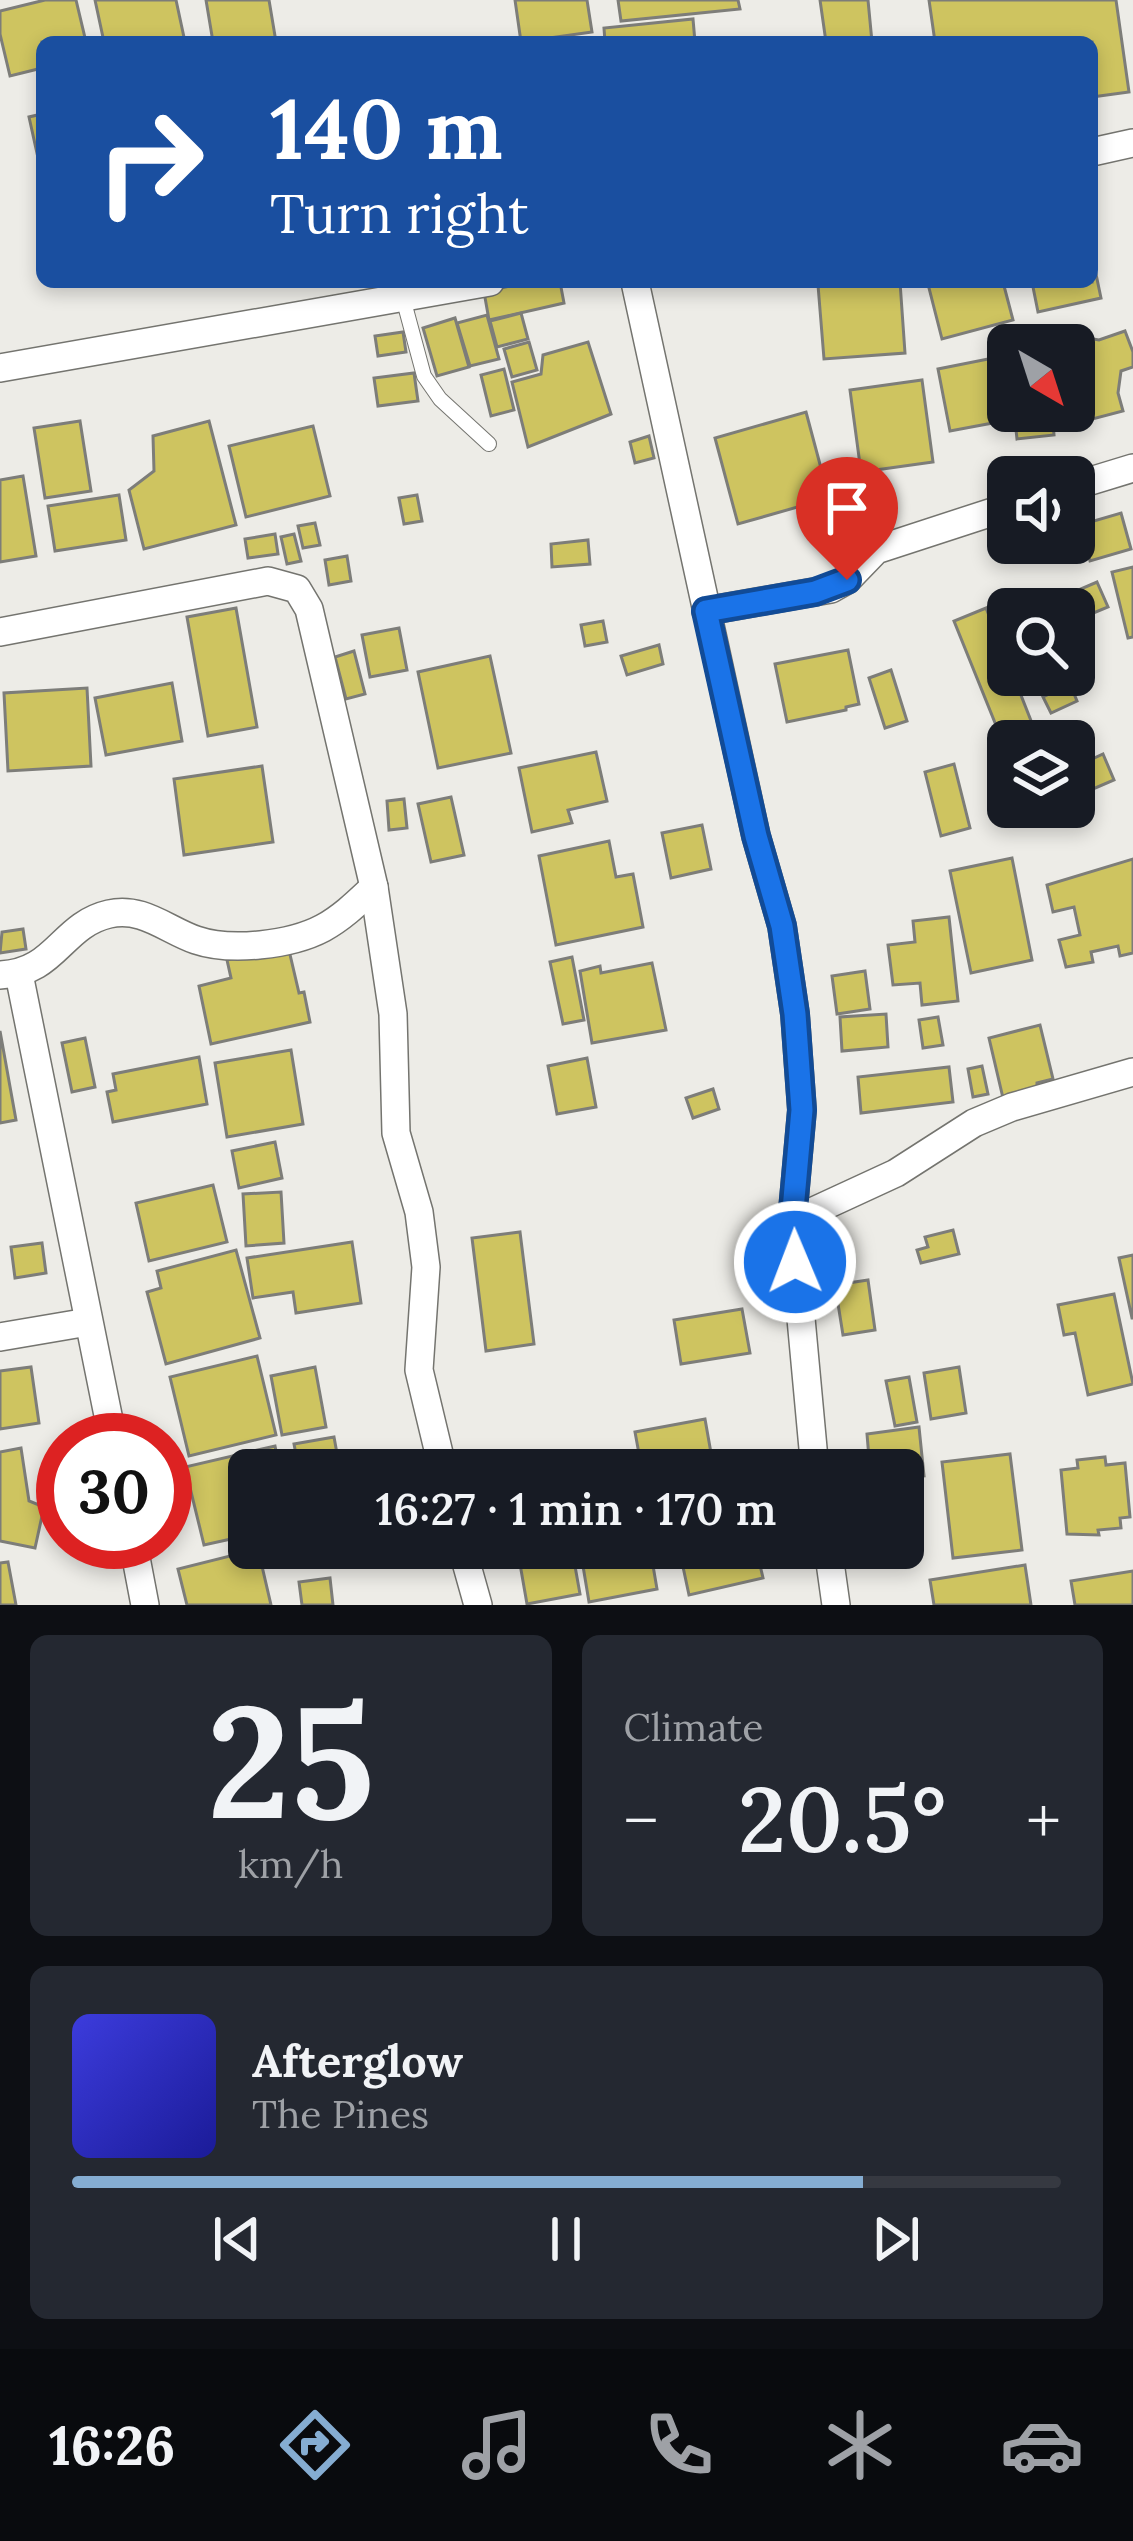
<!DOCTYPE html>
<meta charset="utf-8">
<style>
:root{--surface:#171b24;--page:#242831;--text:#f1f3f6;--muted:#9ea1a6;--line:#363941;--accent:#85add2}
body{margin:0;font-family:Lora,serif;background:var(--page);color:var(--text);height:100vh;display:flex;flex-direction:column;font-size:45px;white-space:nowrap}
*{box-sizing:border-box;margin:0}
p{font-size:39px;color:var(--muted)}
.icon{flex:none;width:66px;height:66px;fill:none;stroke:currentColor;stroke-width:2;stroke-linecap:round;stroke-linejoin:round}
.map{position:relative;height:1605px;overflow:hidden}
.side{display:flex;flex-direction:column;gap:30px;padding:30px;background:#0d0f14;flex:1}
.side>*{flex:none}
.top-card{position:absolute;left:36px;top:36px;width:1062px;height:252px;border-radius:18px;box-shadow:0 6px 18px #0003;background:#1a4fa0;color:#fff;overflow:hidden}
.needle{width:78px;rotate:141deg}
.tools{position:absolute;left:987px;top:324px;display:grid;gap:24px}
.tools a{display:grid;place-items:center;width:108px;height:108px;border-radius:18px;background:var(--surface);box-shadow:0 6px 18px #0003;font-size:60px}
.speed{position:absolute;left:36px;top:1413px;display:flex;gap:24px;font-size:60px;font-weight:700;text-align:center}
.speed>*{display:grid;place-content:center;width:156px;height:156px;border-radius:50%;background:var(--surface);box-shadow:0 6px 18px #0003;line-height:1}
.speed .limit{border:18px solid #d22;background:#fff;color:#111}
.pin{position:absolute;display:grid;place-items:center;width:102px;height:102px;color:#fff;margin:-123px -51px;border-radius:50% 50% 50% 0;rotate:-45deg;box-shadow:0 0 12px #0007}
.pin .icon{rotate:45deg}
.me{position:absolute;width:132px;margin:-66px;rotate:359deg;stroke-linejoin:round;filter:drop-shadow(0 0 9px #0008)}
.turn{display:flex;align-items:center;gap:42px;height:252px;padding:0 36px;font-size:54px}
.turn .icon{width:156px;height:156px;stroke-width:2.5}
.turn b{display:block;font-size:84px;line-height:102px}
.big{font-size:90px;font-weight:600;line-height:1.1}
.side .widget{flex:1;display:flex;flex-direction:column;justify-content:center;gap:18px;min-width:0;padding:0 42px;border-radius:18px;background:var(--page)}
.side .dial{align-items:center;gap:0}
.dial b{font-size:156px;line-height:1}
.song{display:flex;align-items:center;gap:36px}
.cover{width:144px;height:144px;border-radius:18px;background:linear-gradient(135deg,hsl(240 70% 55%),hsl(240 70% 35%))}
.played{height:12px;border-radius:6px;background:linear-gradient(90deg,var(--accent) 80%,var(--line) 80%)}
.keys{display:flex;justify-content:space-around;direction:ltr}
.heat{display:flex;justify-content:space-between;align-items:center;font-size:66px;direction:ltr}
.side .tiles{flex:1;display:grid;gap:30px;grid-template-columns:1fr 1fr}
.widget:last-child{grid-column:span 2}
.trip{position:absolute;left:228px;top:1449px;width:696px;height:120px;border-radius:18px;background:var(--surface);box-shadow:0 6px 18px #0003;font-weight:600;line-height:120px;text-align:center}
.dock{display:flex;height:192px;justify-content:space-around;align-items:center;background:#090b0e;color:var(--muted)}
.dock .icon{width:84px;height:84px}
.dock .active{color:var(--accent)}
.dock b{font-size:54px;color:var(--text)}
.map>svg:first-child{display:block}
</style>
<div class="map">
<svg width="1133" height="1605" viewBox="0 0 1133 1605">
<rect width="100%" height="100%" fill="#edece7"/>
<!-- building -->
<g fill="#cec460" stroke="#7d7d79" stroke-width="3">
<polygon points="45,0 76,0 86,42 42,42 42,68 10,76 0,34 0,11"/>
<polygon points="95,0 176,0 185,42 104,42"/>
<polygon points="206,0 269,0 276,42 213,42"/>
<polygon points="515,0 587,0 592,32 521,42"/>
<polygon points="618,0 738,0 740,9 621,21"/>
<polygon points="820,0 868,0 872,42 826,42"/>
<polygon points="929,0 1116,0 1129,92 1092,97 1092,42 1061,42 1061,38 1034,42 935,42"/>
<polygon points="693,19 695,42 605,42 604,28"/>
<polygon points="42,114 42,176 29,117"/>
<polygon points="1092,255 1101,298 1038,312 1032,282 1092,282"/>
<polygon points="527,282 560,282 564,303 489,320 484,292"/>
<polygon points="900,282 905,353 824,359 818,285"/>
<polygon points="935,282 1003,282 1013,320 942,339 928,284"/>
<polygon points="521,313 528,339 497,347 490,321"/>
<polygon points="487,315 499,359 470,366 457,323"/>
<polygon points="455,318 469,367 437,376 423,328"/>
<polygon points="1125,331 1133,352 1133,367 1121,371 1118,393 1123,411 1062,427 1058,411 1074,411 1074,345 1058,345 1070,335 1099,340"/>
<polygon points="403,332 406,352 378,356 375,336"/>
<polygon points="529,342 537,370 512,377 504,349"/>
<polygon points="588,342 611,414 528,447 512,382 541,374 543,355"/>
<polygon points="1008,355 1008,411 1012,411 1014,419 950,431 938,369"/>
<polygon points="504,369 514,410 491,416 481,375"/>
<polygon points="414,373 418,401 378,406 374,378"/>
<polygon points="922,380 933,462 861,472 850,390"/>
<polygon points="1014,411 1052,411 1054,435 1017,439"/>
<polygon points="806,412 829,498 738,524 715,438"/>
<polygon points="80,421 91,491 45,498 34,428"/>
<polygon points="209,421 236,525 144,549 129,490 154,471 153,436"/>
<polygon points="313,426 330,496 246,517 229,446"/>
<polygon points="649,436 654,458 635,463 630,442"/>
<polygon points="23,476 36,556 0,562 0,480"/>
<polygon points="119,495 126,540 55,551 48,506"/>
<polygon points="417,495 422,521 404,524 399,498"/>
<polygon points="1121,513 1131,549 1090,561 1080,525"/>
<polygon points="315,523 320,545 303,548 298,526"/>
<polygon points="275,534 278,554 248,558 245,539"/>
<polygon points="294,534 301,561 287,564 281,537"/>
<polygon points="588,540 590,564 552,567 551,544"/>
<polygon points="347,556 351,581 329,585 325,560"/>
<polygon points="1133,567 1133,637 1128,638 1112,572"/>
<polygon points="1097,582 1108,607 1079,619 1069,594"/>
<polygon points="236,608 257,727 208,736 187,617"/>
<polygon points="986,608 1008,663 1008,675 1013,675 1039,741 1008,741 1008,755 954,621"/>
<polygon points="603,621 607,642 585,646 581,625"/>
<polygon points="399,628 407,670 370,677 362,635"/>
<polygon points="659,645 663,664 627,675 621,656"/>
<polygon points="848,650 859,704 846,707 846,710 787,722 775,664"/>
<polygon points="354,651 365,694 346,699 335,657"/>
<polygon points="490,656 511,753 438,768 418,672"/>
<polygon points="891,670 907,721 885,728 869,678"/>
<polygon points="172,683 182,741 106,755 95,698"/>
<polygon points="1070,684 1077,701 1051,713 1043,697"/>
<polygon points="87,688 91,766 8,771 4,693"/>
<polygon points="596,752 607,801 568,810 572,823 532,832 519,768"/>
<polygon points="1103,754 1114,780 1086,792 1075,767"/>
<polygon points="954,764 970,828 941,836 925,772"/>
<polygon points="262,766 273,842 184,855 174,779"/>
<polygon points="451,797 464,855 431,862 418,804"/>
<polygon points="404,799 407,828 389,830 387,801"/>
<polygon points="702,825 711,869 671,878 662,833"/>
<polygon points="609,841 616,877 633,874 643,927 556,945 539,856"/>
<polygon points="1012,858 1032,960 971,973 950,871"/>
<polygon points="1133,859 1133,953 1120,956 1118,946 1091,952 1093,962 1066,967 1059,940 1080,935 1074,907 1053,912 1047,885"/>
<polygon points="949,917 958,1001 922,1005 920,983 893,985 888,945 915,942 913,921"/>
<polygon points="23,929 26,949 0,953 2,932"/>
<polygon points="288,946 299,993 304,992 310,1022 211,1044 199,986 231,978 227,960"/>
<polygon points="572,957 584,1020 563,1024 550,962"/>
<polygon points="652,963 666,1030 592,1043 580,971 600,966 601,973"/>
<polygon points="865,971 870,1009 837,1014 832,976"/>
<polygon points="886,1014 888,1047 842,1051 840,1017"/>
<polygon points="938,1017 943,1045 923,1048 919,1020"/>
<polygon points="1040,1025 1053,1079 1037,1083 1037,1089 1003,1098 989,1038"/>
<polygon points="0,1031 16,1120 0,1123"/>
<polygon points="85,1038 95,1087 72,1092 62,1043"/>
<polygon points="291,1050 303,1124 227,1137 215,1063"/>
<polygon points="199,1057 207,1104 113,1122 107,1092 116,1090 113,1074"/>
<polygon points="587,1058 596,1107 557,1114 548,1066"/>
<polygon points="982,1066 988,1094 973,1097 968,1069"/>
<polygon points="949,1067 953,1102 861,1113 858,1077"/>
<polygon points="713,1089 719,1109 693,1118 686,1098"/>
<polygon points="275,1142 282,1178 239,1188 232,1151"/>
<polygon points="213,1185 227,1242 149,1261 136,1203"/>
<polygon points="281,1192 284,1243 246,1246 243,1194"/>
<polygon points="953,1230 959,1254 921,1263 917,1250 928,1247 925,1237"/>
<polygon points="520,1232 534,1344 486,1351 472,1238"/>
<polygon points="352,1242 361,1303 296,1313 293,1292 253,1298 247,1258"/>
<polygon points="42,1243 46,1273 15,1278 11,1247"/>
<polygon points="236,1250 260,1338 166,1364 147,1292 161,1288 157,1271"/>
<polygon points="1133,1255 1133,1318 1132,1318 1119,1258"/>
<polygon points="868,1280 875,1330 843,1335 835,1285"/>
<polygon points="1114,1294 1133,1384 1088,1395 1075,1333 1064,1335 1058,1305"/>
<polygon points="742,1309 750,1353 681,1364 674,1320"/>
<polygon points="257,1356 276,1435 189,1456 170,1377"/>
<polygon points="31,1367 39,1423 0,1429 0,1371"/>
<polygon points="315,1367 326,1427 282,1435 271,1376"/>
<polygon points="959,1367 966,1413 931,1419 924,1373"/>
<polygon points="909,1377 917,1422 895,1426 886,1381"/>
<polygon points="705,1419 714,1470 642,1470 635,1432"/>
<polygon points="919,1427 924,1476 903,1478 903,1470 870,1470 867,1434"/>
<polygon points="334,1437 340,1470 299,1470 294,1444"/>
<polygon points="275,1446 280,1470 249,1470 249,1535 204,1545 185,1467"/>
<polygon points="21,1448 29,1501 44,1507 35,1548 0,1541 0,1452"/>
<polygon points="1010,1454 1022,1550 953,1558 942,1462"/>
<polygon points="1105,1457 1106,1465 1125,1463 1130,1517 1120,1518 1121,1528 1098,1530 1099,1535 1067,1534 1061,1470 1078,1468 1077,1460"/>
<polygon points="63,1468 63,1542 72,1542 60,1544 46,1472"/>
<polygon points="614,1548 650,1548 657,1589 589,1602 581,1554"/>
<polygon points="679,1548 756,1548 763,1578 689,1595"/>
<polygon points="258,1549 271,1605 187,1605 178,1569"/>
<polygon points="573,1555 580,1594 527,1604 520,1564"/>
<polygon points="8,1562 16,1605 0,1605 0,1563"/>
<polygon points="1025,1565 1031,1605 934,1605 930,1580"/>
<polygon points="1133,1571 1133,1605 1075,1605 1071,1581"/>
<polygon points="330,1578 333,1605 302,1605 299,1582"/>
</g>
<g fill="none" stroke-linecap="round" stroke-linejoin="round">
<defs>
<polyline id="service" points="403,298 424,376 440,399 489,444"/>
<g id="minor">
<polyline points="1092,152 1133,143"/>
<polyline points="635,282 756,836 782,926 795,1014 802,1110 792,1221 815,1470"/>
<polyline points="0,368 490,282"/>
<polyline points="1074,486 1133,468"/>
<polyline points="706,611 831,589 847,580 876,550 1008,507"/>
<polyline points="0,632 268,581 297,589 309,609 374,887 393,1014 396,1133 419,1212 426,1267 419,1370 443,1470"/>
<polyline points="19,974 113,1440"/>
<path d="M0,975C56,973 61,925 109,914C142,906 167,930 196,940C231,952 291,945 323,928C343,917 358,902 374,887"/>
<polyline points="792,1221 896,1173 974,1123 1012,1107 1133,1072"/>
<polyline points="0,1337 88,1322"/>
<polyline points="133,1542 145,1605"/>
<polyline points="462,1548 478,1605"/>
<polyline points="828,1548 836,1605"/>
</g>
</defs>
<!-- service casing -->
<use href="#service" stroke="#74746f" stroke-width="16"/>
<!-- minor casing -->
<use href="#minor" stroke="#74746f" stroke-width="30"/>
<!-- service -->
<use href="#service" stroke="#fff" stroke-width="14"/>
<!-- minor -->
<use href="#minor" stroke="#fff" stroke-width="27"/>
</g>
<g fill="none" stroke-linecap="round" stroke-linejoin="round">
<defs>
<polyline id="route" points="795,1262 792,1221 802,1110 795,1014 782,926 756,836 706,611 815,592 847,580"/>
</defs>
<!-- route casing -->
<use href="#route" stroke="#114b97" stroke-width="30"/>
<!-- route -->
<use href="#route" stroke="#1a73e8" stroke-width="21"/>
</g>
</svg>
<div class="tools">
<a><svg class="needle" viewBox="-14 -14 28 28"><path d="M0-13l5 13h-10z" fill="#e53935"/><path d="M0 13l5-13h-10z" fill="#9ea1a6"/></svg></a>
<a><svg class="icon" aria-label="sound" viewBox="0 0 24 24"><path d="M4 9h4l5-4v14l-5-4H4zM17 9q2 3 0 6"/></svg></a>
<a><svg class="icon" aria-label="search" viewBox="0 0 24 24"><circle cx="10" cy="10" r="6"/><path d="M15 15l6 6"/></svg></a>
<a><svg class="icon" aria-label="layers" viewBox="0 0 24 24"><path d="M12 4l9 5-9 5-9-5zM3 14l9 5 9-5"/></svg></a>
</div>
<div class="speed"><div class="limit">30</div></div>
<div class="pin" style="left:847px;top:580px;background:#d93025"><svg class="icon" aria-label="arrive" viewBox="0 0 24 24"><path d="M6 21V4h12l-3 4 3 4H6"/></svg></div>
<svg class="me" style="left:795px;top:1262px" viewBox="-20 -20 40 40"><circle r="17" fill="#1a73e8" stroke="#fff" stroke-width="3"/><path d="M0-11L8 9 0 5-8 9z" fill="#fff"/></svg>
<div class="trip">16:27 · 1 min · 170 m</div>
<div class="top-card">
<div class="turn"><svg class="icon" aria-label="right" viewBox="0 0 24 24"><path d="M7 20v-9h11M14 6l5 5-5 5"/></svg><div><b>140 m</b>Turn right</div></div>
</div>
</div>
<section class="side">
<div class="tiles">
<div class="widget dial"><b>25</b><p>km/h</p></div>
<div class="widget"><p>Climate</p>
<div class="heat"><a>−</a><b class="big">20.5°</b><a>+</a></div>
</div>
<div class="widget">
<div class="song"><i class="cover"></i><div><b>Afterglow</b><p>The Pines</p></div></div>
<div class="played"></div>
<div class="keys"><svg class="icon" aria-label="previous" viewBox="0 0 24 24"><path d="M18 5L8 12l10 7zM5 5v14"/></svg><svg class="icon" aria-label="pause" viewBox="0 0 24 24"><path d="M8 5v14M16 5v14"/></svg><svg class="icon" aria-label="next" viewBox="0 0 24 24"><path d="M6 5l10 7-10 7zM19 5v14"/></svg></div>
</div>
</div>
</section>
<nav class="dock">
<b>16:26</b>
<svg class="icon active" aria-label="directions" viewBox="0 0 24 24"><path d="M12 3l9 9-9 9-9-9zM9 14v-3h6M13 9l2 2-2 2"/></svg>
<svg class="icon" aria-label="music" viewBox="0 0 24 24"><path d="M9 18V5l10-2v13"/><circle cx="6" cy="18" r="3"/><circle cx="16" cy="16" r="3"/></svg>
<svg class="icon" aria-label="phone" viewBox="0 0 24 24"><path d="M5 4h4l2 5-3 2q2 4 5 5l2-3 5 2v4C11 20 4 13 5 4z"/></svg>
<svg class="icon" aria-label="climate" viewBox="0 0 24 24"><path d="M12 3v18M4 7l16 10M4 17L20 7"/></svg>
<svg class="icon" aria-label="car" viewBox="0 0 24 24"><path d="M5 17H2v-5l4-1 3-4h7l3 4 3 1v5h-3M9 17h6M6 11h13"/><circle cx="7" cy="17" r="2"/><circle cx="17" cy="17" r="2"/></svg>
</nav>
